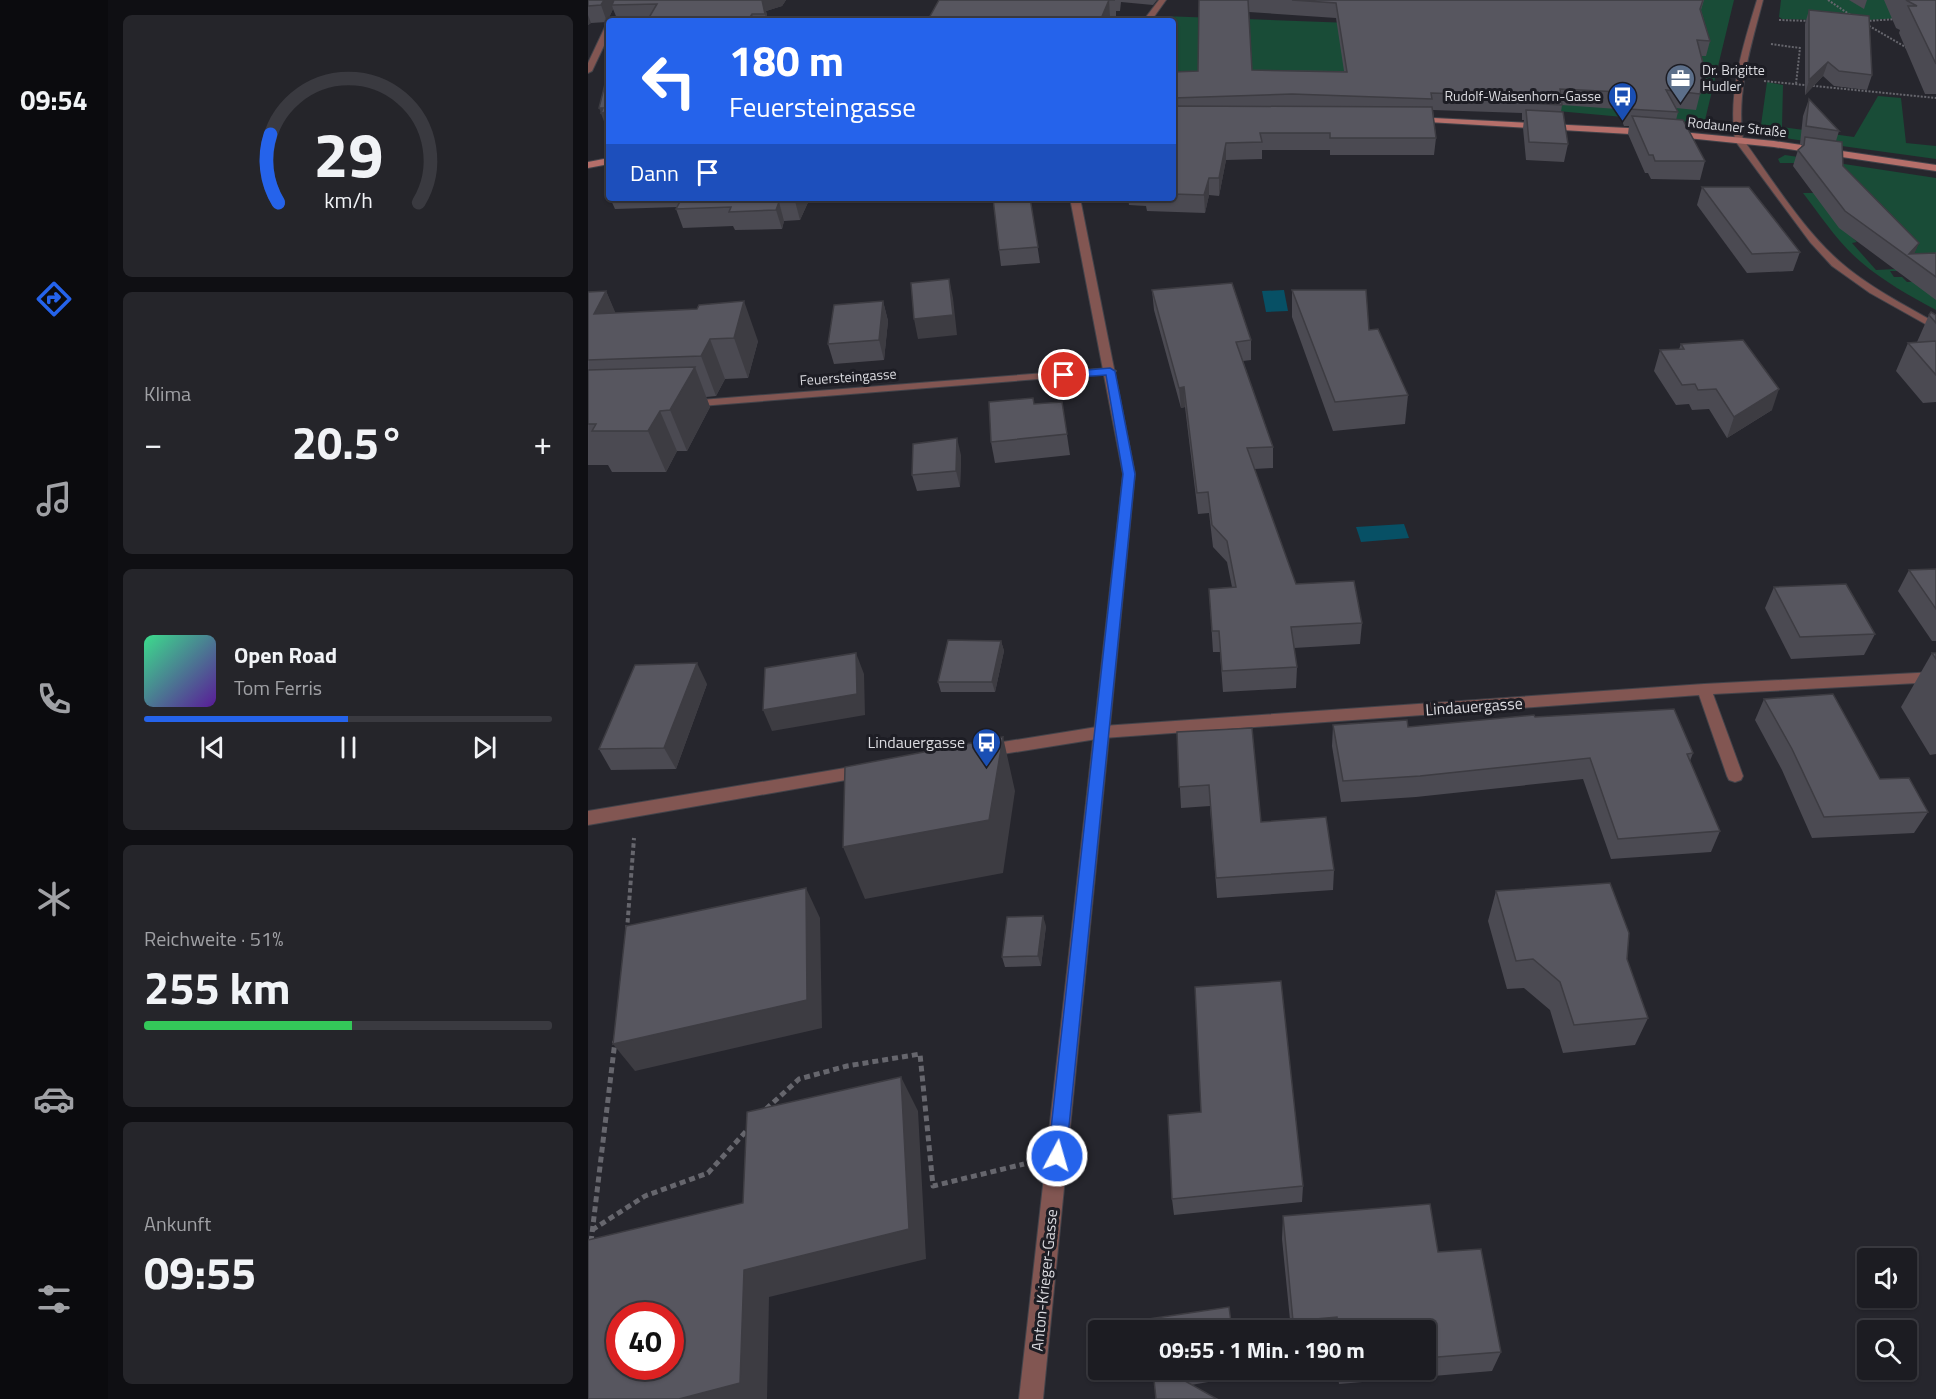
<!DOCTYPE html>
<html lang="de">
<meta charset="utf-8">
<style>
:root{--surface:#1c1c22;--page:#25252a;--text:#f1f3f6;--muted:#a0a1a5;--line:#3a3a40;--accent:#2563eb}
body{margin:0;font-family:"Titillium Web",sans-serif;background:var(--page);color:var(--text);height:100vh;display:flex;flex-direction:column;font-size:22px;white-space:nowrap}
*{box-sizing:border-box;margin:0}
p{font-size:20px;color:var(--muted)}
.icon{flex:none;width:33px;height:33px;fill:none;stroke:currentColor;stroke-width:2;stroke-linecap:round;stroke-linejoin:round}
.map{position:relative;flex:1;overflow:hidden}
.drawer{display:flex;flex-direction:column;gap:15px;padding:15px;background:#0f0f13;width:480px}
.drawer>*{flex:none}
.banner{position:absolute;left:18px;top:18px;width:570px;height:183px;border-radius:6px;box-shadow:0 2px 4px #0004,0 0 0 2px var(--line);background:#2563eb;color:#fff;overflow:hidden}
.fabs{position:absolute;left:1269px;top:1248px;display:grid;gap:12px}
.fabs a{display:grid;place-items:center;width:60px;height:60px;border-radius:6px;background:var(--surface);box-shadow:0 2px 4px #0004,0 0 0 2px var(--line);font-size:30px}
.speed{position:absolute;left:18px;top:1302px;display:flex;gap:12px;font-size:30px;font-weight:700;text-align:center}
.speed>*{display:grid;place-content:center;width:78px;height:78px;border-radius:50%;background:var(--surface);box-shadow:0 2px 4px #0004,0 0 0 2px var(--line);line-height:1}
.speed .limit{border:9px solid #d22;background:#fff;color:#111}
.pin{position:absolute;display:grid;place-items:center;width:51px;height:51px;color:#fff;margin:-26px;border:3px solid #fff;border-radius:50%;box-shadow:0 2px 6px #0007}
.me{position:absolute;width:66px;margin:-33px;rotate:6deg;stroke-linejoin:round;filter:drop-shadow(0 0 4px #0008)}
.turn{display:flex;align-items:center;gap:21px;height:126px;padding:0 24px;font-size:27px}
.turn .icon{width:78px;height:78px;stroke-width:2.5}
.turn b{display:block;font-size:42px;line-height:51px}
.then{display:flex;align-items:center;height:57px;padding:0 24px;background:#0003;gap:12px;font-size:22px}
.big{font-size:45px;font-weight:700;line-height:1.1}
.drawer .card{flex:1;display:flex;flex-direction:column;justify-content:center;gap:9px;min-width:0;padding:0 21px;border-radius:9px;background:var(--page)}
.drawer .dial{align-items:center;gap:0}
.dial svg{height:156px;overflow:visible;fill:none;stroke:var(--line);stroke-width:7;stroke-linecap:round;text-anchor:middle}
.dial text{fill:var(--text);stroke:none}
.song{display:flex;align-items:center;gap:18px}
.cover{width:72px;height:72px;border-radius:9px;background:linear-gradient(135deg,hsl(150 70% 55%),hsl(270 70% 35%))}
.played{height:6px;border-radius:3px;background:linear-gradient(90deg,var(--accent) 50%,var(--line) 50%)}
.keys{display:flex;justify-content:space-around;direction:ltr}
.heat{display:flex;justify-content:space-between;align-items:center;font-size:33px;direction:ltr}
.charge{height:9px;border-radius:4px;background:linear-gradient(90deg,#34c759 51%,var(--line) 0)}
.trip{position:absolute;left:500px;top:1320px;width:348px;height:60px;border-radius:6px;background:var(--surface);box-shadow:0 2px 4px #0004,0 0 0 2px var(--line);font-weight:700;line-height:60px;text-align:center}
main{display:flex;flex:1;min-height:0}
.tabs{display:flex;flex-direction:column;width:108px;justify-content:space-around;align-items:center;background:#0b0b0e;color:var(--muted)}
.tabs .icon{width:42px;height:42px}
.tabs .active{color:var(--accent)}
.tabs b{font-size:27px;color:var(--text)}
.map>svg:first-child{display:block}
</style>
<main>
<nav class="tabs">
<b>09:54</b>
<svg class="icon active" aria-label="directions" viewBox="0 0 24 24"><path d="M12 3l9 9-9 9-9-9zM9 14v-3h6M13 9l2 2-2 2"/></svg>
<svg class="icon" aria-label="music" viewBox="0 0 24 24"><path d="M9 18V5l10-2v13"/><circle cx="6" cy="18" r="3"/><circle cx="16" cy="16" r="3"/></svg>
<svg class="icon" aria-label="phone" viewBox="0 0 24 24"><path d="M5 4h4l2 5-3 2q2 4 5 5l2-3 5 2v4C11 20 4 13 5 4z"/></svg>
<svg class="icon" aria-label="climate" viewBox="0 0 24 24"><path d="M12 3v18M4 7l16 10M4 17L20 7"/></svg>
<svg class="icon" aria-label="car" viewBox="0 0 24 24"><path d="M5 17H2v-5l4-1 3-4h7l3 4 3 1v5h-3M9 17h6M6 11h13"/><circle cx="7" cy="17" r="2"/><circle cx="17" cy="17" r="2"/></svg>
<svg class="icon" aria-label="filters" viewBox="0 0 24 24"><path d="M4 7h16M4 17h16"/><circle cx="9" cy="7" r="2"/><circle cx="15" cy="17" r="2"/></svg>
</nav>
<section class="drawer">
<div class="card dial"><svg viewBox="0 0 100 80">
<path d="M14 69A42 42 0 1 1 86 69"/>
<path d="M14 69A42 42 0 0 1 10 34" stroke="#2563eb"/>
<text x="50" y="56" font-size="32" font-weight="700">29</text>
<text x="50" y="72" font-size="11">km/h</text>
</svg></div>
<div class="card"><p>Klima</p>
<div class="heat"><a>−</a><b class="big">20.5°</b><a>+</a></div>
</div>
<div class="card">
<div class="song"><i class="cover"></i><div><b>Open Road</b><p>Tom Ferris</p></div></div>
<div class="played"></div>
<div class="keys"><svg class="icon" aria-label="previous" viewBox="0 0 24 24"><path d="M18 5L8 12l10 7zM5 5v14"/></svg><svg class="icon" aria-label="pause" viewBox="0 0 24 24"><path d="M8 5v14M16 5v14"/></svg><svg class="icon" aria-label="next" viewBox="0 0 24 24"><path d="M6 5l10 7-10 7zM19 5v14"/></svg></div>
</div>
<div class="card"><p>Reichweite · 51%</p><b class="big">255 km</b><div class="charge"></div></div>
<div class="card"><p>Ankunft</p><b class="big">09:55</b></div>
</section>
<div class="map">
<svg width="1348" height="1399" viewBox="0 0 1348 1399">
<rect width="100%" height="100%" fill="#26262d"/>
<!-- green -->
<g fill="#194c37">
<polygon points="1056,0 1146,0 1117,120 1090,122 925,107 585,106 585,21 571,21 574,16 1057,34"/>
<polygon points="1193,0 1348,0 1314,18 1265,21 1194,19 1191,17"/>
<polygon points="1179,82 1195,85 1194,127 1266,137 1290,96 1313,98 1318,143 1348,146 1348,159 1203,139 1181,133 1173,125"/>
<path d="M1197,155L1348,178V265L1259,232L1269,242L1264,243L1288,270L1308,269L1310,271H1302L1306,277H1314L1319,282L1348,281V310C1322,296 1295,281 1273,262C1250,243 1233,216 1215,193H1233L1208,163H1192L1190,159Z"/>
</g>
<!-- water -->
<g fill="#075065">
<polygon points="696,290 700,311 678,312 674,291"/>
<polygon points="816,524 821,538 773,542 768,527"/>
</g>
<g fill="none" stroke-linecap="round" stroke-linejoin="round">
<defs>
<g id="minor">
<polygon points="571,0 578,0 563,21 555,21"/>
<polygon points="21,25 21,35 4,71 0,73 0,63 17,27"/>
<path d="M1148,138H1154C1184,179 1213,227 1251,261C1279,286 1315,304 1348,323V330L1282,293L1244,266L1222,242L1148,142Z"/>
<polygon points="522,368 528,371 526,373 100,407 94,404 100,401"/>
<polygon points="1348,672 1348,682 1125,694 1155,776 1153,780 1147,782 1141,780 1139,776 1111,695 515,738 396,757 390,755 388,751 390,747 396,745 515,726 1116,684"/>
<polygon points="275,765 281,767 283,771 281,775 275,777 0,825 0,811"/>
</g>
<g id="tertiary">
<path d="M1169,0H1175C1163,46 1148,92 1155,140L1151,143L1147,140C1140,92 1155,46 1169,0Z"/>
<polygon points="482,198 492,198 547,474 455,1399 431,1399 535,474"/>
</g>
<g id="secondary">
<polygon points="826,117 1059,129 1063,132 1059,135 823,121 823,117"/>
<polygon points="1083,131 1186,141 1348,165 1348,171 1186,147 1080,136 1079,134"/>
<polygon points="21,158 21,164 0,168 0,162"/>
</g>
</defs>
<!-- minor casing -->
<use href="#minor" stroke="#43434a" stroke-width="2"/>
<!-- tertiary casing -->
<use href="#tertiary" stroke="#43434a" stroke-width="2"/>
<!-- secondary casing -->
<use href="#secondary" stroke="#43434a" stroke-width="2"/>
<!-- path-far2 -->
<g stroke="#66666d" stroke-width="2" stroke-dasharray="2 1.5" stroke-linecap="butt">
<polyline points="1240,0 1264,16"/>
<polyline points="1191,20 1223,21"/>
<polyline points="1278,21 1310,19"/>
<polyline points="1278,24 1319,48"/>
<polyline points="1183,44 1212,48 1208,84"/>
<polyline points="1176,81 1348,98"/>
</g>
<!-- path-far1 -->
<polyline stroke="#66666d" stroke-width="4" stroke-dasharray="4.5 3" stroke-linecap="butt" points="39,930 46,838"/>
<!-- path -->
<g stroke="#66666d" stroke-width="5" stroke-dasharray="6 4" stroke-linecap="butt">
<polyline points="178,1109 211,1079 259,1066 332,1054 345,1186 436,1164"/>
<polyline points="4,1230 57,1196 120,1173 161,1128"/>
<polyline points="3,1242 27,1041"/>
</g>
<!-- minor -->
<use href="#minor" fill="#825652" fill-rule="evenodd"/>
<!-- tertiary -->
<use href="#tertiary" fill="#825652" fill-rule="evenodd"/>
<!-- secondary -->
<use href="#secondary" fill="#b56f6a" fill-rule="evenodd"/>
</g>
<!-- wall -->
<g fill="#4b4a52" fill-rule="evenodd">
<polygon points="0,0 198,0 194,6 178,11 180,21 30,21 25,9 19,22 3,23 0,25"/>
<polygon points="351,0 569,0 565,5 533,2 532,11 528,11 528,16 522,17 520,21 342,21 341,18"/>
<path d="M611,0H1116L1113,10L1122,41L1118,56H1113L1112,94L1108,110L1088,108L1090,112L1088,120L1117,161L1112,180L1063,179L1060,173H1057L1040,134L1041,126H1036L1029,109L974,105L973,112L980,144L976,162L938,160L935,128L936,120H934V113L845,110L848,138L846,155H742V150H674V159L638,160L631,196L621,195L617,213L559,211L558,206L541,205L540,198H585V72L610,71ZM661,12L748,18L756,71L664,70Z"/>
<polygon points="1261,0 1279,0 1276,9"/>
<polygon points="1296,0 1348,0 1348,94 1337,94 1311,33 1312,30 1308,28"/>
<polygon points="1221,10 1284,75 1279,90 1246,86 1235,76 1217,95 1217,24"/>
<polygon points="1221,99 1251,131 1248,141 1255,166 1327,254 1348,253 1348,300 1251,228 1205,166 1210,150 1213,147 1214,144 1212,144 1215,116"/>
<polygon points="1114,187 1212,252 1205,271 1159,273 1109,205"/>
<polygon points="22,198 222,198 212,220 196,221 194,229 147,230 145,226 95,228 88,209 90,207 27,209"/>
<polygon points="442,198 452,263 413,266 411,250"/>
<polygon points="564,290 663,340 663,360 655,361 685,447 685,468 666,469 708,584 774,623 772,644 706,648 709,667 708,688 635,692 632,652 625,652 621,589 644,587 639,562 625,547 621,513 610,514 597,407 593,408 566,310"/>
<polygon points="704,290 781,330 820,395 817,424 745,431 704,317"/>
<polygon points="18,291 27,313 170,341 160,378 137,379 128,396 118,397 122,407 99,451 89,451 78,472 24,472 20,465 0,465 0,292"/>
<polygon points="295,301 300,321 296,360 246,364 240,344"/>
<polygon points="1341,315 1348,315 1348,402 1335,403 1308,371 1320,343 1329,342"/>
<polygon points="1093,344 1184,410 1139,438 1121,409 1104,410 1101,404 1088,405 1066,371 1072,350 1091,349"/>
<polygon points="474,402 482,455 407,463 403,442 446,404"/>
<polygon points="373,455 372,487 329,491 324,475"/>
<polygon points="1348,569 1348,641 1344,641 1310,591 1321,570"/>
<polygon points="1186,587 1287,634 1276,655 1203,659 1177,608"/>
<polygon points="413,641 416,651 407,692 353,692 350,682"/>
<polygon points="1344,653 1348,653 1348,754 1342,755 1313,707"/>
<polygon points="119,684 88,769 23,770 11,749"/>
<polygon points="1176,699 1340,812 1326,833 1224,838 1194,770 1167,720"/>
<polygon points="947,717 1105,753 1102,761 1132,831 1123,852 1023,859 995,779 828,797 753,802 744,746 745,725 820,727"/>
<polygon points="589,732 673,822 746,870 745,890 629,898 622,806 593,808"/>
<polygon points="908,891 1039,959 1060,1018 1047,1045 975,1053 962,1010 936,988 919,989 900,921"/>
<polygon points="458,926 453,966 417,967 414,957"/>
<polygon points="715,1186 714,1202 586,1215 584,1199"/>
<polygon points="695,1216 850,1252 913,1352 904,1371 751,1384 749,1370 837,1370 837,1330 703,1330 694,1239"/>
<polygon points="565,1370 648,1370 649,1377 603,1385"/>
</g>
<!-- shaded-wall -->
<g fill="#3d3c42">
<polygon points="16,0 30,0 24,5 25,9 19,22 13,5"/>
<polygon points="174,0 200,0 198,0 194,6 178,11 180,21 179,21 177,14"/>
<polygon points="521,0 522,17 520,21 512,21"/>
<polygon points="164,14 166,21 128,21"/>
<polygon points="0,15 3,23 0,25"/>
<polygon points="1240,62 1235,76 1217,95 1221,80"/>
<polygon points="11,108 15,108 21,114 21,132 18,127"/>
<polygon points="638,143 638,160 631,196 631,178"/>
<polygon points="621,178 621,195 617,213 616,195"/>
<polygon points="208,198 222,198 212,220 207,201"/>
<polygon points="191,202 196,221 194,229 188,210"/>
<polygon points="1331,243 1324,259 1321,254"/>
<polygon points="361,279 365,298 369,335 330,339 326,319"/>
<polygon points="18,291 35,330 6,314"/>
<polygon points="156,301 170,341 160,378 146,338"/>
<polygon points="295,301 300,321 296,360 291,340"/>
<polygon points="122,339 137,379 128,396 113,356"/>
<polygon points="107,367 122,407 99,451 82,410"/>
<polygon points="596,387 597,407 593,408 591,388"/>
<polygon points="1191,389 1184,410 1139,438 1146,417"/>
<polygon points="72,411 89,451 78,472 60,431"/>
<polygon points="369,438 373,455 372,487 368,471"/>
<polygon points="413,641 416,651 407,692 404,682"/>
<polygon points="268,653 276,674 277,715 184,731 175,710"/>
<polygon points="109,663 119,684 88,769 76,748"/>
<polygon points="415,737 427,791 415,873 277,899 255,847"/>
<polygon points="218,888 232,918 234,1028 47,1071 25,1044"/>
<polygon points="455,916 458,926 453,966 450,956"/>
<polygon points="313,1077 330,1111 338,1259 181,1297 179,1399 91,1399 156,1270"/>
</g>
<!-- building -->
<g fill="#57565f" stroke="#3d3c42" stroke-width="1.5" fill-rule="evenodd">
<polygon points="0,0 16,0 13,5 0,6"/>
<polygon points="26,0 174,0 177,14 164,14 161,19 128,21 59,21 69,4 24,5"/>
<polygon points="351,0 527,0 521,0 512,21 426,21 428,18 341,18"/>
<polygon points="611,0 660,0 664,70 759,72 748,3 704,0 1115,0 1112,9 1122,41 1109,40 1117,71 1112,94 1078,90 1090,112 1040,109 1032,92 972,89 974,105 937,103 936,96 843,93 844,99 704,94 585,98 585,72 610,71"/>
<polygon points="1318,0 1348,0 1348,64 1320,6 1329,6"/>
<polygon points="1221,10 1281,16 1284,75 1251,71 1240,62 1221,80"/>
<polygon points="19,76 21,76 21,114 19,114 19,112 13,113 15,108 11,108"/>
<polygon points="1221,99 1251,131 1218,126"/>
<polygon points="585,106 844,107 848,138 742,138 742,133 672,133 674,142 638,143 631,178 621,178 616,195 585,194"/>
<polygon points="938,110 975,112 980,144 941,142"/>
<polygon points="1044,116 1095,120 1117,161 1067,161 1065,155 1061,155"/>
<polygon points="1217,137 1254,142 1255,166 1331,243 1321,254 1348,253 1348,277 1257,211 1210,150 1216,145"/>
<polygon points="1114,187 1161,187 1212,252 1164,254"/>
<polygon points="94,198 208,198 207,201 191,202 188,210 141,212 143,207 88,209"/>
<polygon points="405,198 442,198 450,247 411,250"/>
<polygon points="361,279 365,315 326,319 323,283"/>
<polygon points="644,283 663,340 648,342 685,447 659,448 708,584 766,581 774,623 703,627 709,667 634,671 631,631 624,631 621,589 648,587 639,541 624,525 620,492 609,493 596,387 591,388 564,290"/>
<polygon points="704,290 778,290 781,330 790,329 820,395 747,402"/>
<polygon points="18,291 6,314 109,309 111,305 156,301 146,338 122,339 113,356 0,360 0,292"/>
<polygon points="295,301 291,340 240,344 246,305"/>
<polygon points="1343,312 1348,315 1348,323 1341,315"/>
<polygon points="1155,340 1191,389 1146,417 1128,389 1110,390 1107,384 1094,385 1072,350 1096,349 1093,344"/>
<polygon points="1348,341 1348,375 1320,343"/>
<polygon points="107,367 82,410 72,411 60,431 4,431 8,424 0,424 0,370"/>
<polygon points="445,398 446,404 474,402 479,434 403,442 401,402"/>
<polygon points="369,438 368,471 324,475 325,444"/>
<polygon points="1348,569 1348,609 1321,570"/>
<polygon points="1258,584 1287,634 1212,637 1186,587"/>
<polygon points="360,640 413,641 404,682 350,682"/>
<polygon points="268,653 269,694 175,710 177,668"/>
<polygon points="1344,653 1348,653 1348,659"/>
<polygon points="109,663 76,748 11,749 47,665"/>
<polygon points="1245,694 1292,779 1321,778 1340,812 1236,817 1204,749 1176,699"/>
<polygon points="1086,709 1105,753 1099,754 1132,831 1030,839 1002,758 832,776 755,781 745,725 819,720 820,727 946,715 947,717"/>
<polygon points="664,728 673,822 738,817 746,870 628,878 621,785 591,787 589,732"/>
<polygon points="415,737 401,820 255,847 257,767"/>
<polygon points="1022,883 1041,933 1039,959 1060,1018 986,1025 972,982 945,959 928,961 908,891"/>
<polygon points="218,888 219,1000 25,1044 38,926"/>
<polygon points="455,916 450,956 414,957 419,917"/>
<polygon points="693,981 715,1186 584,1199 580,1115 613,1112 607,987"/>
<path d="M313,1077L321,1229L156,1270L152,1383L91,1399H0V1240L155,1203L159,1112ZM32,1316H82V1366H32Z"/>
<polygon points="842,1204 850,1252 893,1249 913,1352 837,1358 837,1330 750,1330 749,1317 705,1321 695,1216"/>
<polygon points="641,1307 644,1330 562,1330 561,1319"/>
<polygon points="565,1370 628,1370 588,1376 629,1399 568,1399"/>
</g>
<!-- route -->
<polygon fill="#2563eb" stroke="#184099" stroke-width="1.5" points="522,368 527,371 547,474 478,1156 476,1163 469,1165 463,1163 460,1156 535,474 518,375 476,378 471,375 476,372"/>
<!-- icons -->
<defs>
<symbol id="office-pin" viewBox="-11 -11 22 30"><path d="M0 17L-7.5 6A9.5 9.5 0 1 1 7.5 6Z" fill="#5c6f8a" stroke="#1d1d24"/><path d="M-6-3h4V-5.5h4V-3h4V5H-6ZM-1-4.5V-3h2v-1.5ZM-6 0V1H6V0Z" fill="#fff"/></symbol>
<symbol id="bus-pin" viewBox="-11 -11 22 30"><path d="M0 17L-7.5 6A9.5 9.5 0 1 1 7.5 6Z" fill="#1a4fb4" stroke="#1d1d24"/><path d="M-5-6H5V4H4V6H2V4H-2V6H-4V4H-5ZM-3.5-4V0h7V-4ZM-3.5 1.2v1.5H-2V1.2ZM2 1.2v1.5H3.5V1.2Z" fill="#fff"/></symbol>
</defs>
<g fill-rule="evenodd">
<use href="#office-pin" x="1076" y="62" width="33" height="45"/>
<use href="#bus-pin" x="1018" y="80" width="33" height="45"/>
<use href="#bus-pin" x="382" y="726" width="33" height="45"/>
</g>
<g text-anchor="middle" stroke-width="6" stroke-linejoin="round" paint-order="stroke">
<!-- far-poi labels -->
<g font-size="14" fill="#dbdbe0" stroke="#1d1d24" text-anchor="start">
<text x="1114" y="75">Dr. Brigitte<tspan x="1114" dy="16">Hudler</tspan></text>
<text x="1013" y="101" text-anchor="end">Rudolf-Waisenhorn-Gasse</text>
</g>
<!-- far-street labels -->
<g font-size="14" fill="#dbdbe0" stroke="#1d1d24">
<text transform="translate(1149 127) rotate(6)" y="5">Rodauner Straße</text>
<text transform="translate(260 377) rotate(-4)" y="5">Feuersteingasse</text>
</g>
<!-- street labels -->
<g font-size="16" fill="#dbdbe0" stroke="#1d1d24">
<text transform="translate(886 706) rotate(-4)" y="6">Lindauergasse</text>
<text transform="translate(456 1280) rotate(-84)" y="6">Anton-Krieger-Gasse</text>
</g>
<!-- poi labels -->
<g font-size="16" fill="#dbdbe0" stroke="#1d1d24" text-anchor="end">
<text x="377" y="748">Lindauergasse</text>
</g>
</g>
</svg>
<div class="fabs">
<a><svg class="icon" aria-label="sound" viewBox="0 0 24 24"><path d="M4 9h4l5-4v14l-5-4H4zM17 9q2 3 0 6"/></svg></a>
<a><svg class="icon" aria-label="search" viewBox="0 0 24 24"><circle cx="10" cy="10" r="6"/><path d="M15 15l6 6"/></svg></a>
</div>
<div class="speed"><div class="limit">40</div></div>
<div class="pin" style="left:476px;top:375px;background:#d93025"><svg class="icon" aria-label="arrive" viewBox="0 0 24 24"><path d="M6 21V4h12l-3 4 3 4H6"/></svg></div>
<svg class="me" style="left:469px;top:1156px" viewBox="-20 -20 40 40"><circle r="17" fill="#2563eb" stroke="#fff" stroke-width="3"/><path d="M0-11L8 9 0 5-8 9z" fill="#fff"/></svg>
<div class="trip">09:55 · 1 Min. · 190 m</div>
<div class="banner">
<div class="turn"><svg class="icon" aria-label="left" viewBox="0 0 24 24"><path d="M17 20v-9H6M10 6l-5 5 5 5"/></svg><div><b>180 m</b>Feuersteingasse</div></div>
<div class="then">Dann<svg class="icon" aria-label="arrive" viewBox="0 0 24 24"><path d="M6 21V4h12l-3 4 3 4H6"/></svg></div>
</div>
</div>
</main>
